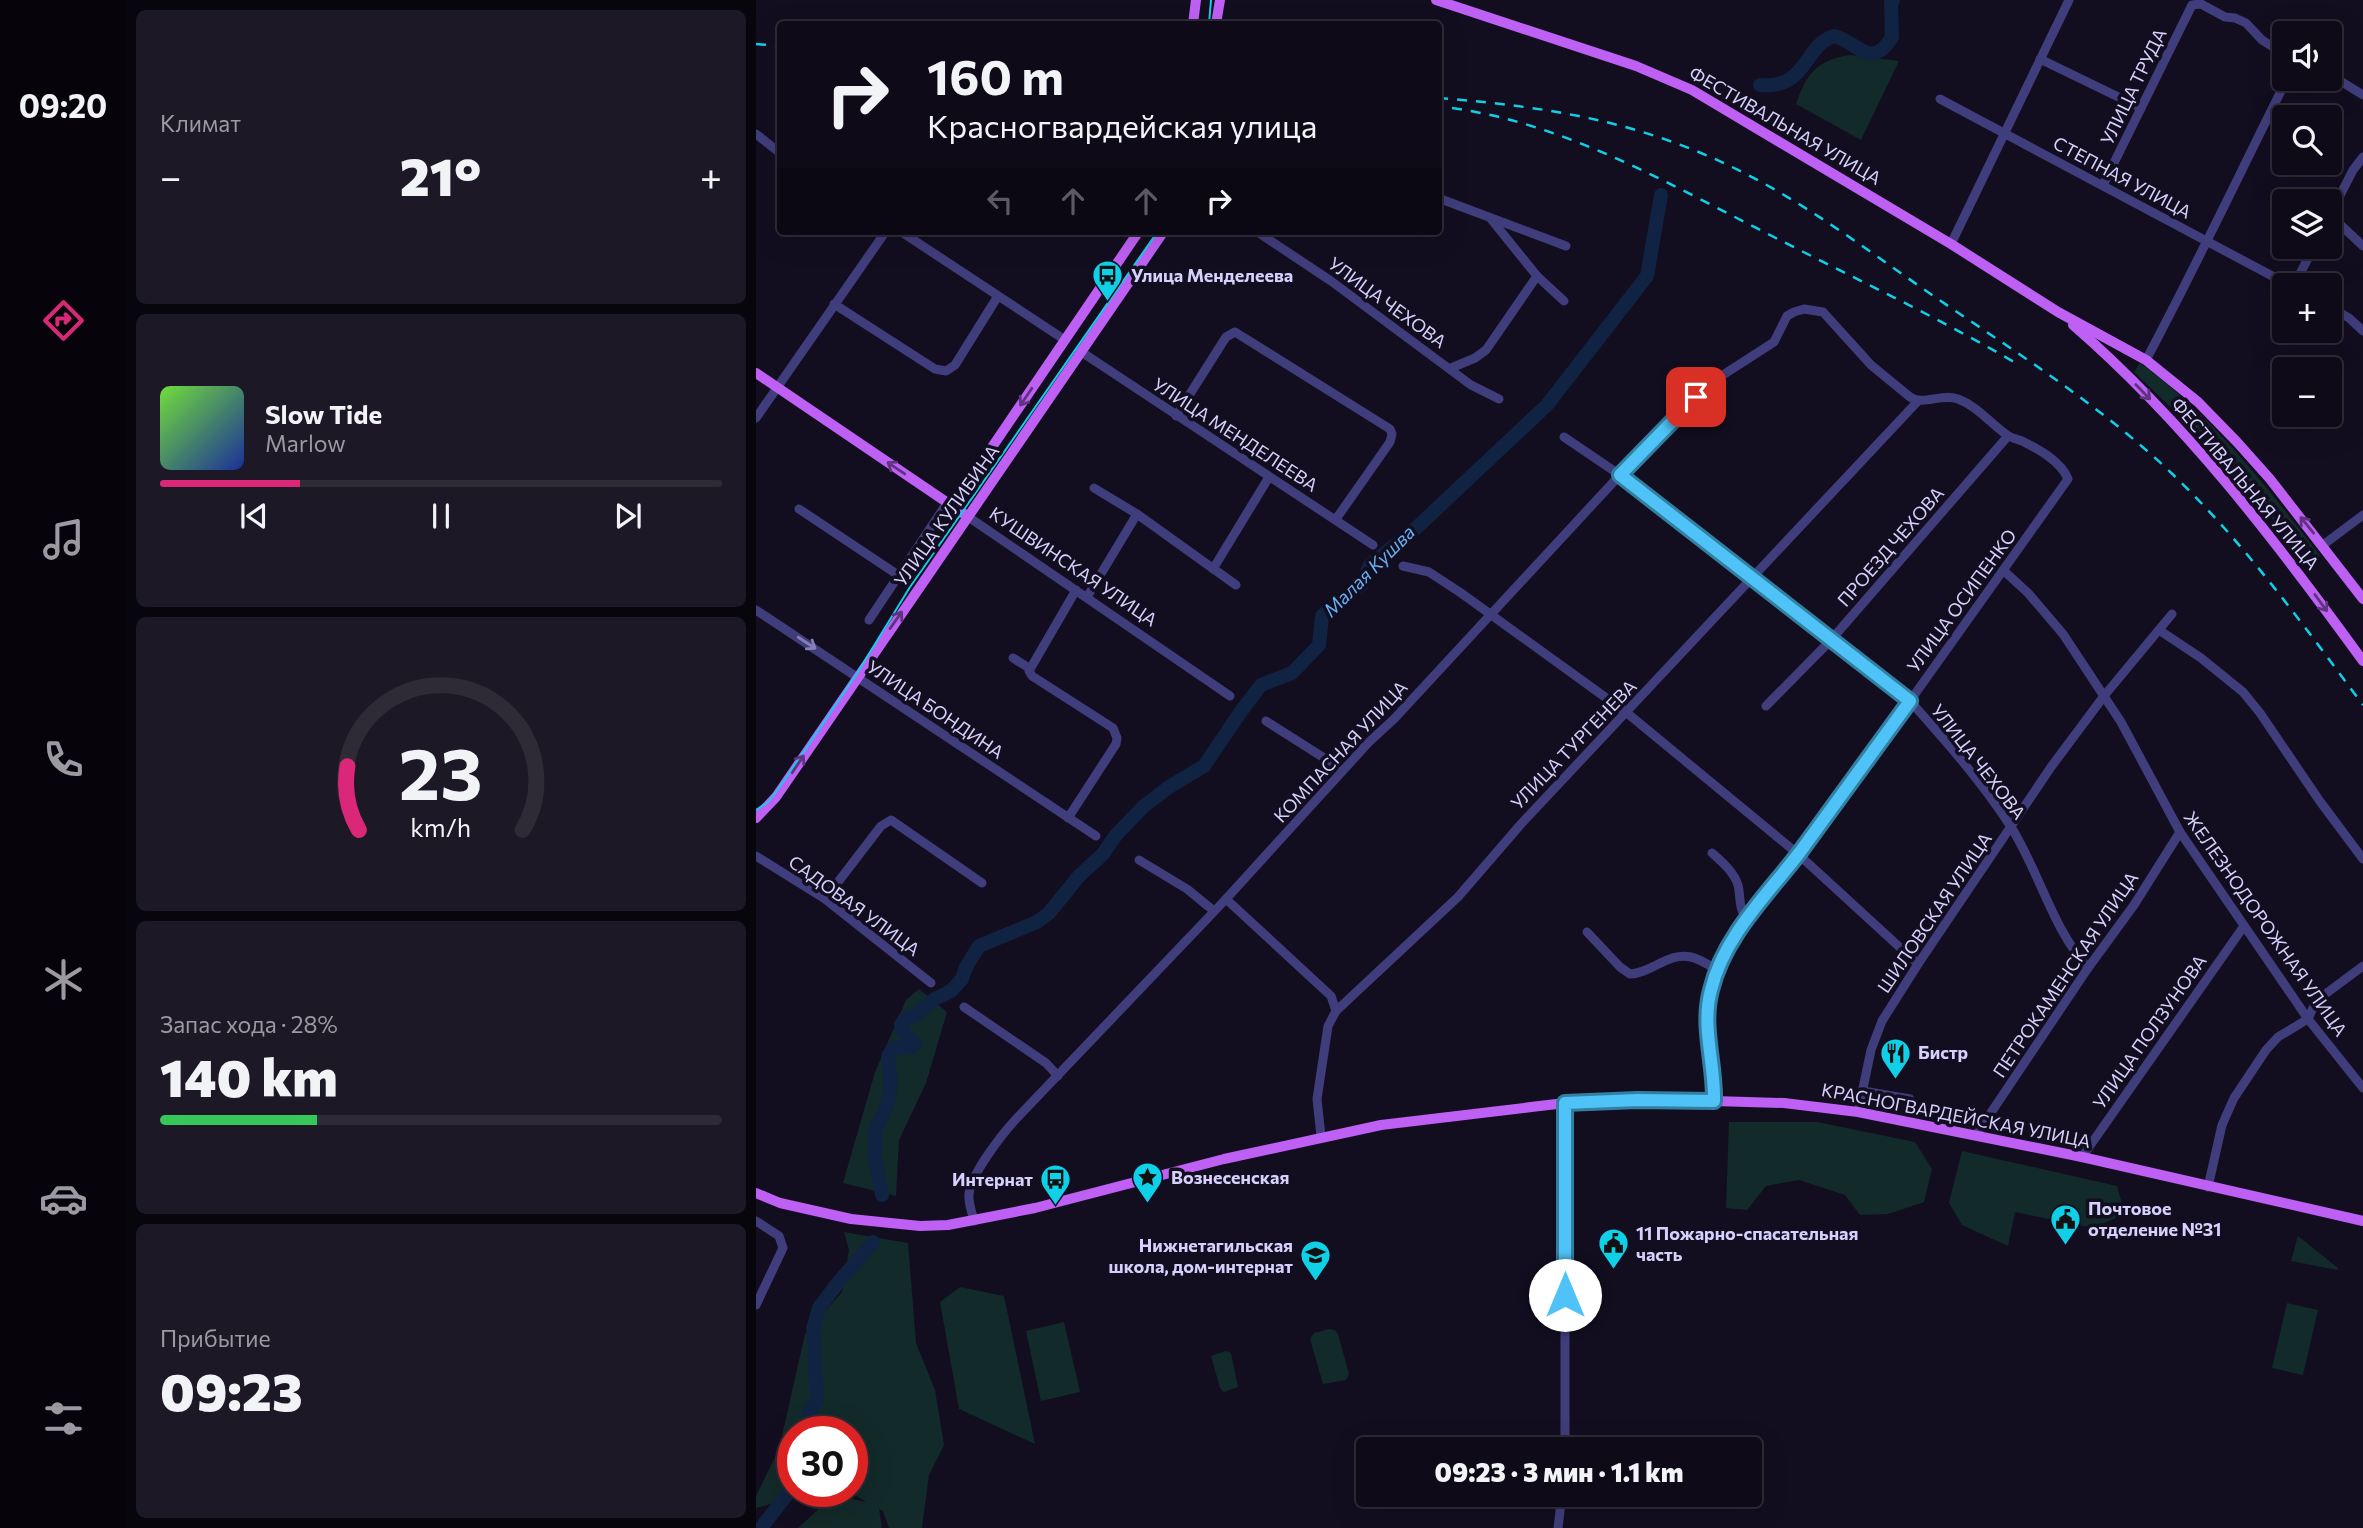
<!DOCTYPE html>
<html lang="ru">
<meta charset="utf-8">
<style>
:root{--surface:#0e0a18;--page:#1c1825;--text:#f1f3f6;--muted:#9b9aa2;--line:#2e2b37;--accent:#db2777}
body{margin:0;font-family:Commissioner,sans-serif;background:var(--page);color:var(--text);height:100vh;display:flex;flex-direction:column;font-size:26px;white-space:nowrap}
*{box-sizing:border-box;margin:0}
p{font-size:23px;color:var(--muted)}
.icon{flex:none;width:38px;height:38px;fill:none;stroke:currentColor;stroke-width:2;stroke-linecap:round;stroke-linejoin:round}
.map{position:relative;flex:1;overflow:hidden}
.side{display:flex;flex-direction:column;gap:10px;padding:10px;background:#08060d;width:630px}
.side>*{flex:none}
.guide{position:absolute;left:21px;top:21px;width:665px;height:214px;border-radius:7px;box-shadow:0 7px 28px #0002,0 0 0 2px var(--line);background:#0e0a18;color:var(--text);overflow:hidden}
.tools{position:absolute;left:1516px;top:21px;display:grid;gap:14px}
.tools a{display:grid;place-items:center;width:70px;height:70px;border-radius:7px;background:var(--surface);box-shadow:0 7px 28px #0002,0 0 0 2px var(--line);font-size:35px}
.speed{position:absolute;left:21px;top:1416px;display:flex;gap:14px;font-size:35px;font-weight:700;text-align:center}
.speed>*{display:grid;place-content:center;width:91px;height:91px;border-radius:50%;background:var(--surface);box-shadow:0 7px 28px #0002,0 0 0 2px var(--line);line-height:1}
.speed .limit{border:10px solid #d22;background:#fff;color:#111}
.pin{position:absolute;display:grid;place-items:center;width:60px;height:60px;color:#fff;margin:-30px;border-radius:14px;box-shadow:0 4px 10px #0006}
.me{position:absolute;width:77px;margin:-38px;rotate:0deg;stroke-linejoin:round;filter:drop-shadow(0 0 5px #0008)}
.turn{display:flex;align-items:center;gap:24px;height:147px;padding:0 35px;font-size:32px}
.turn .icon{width:91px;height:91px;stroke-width:2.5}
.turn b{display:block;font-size:49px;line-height:60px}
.lanes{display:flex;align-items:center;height:66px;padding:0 35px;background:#0003;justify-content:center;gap:35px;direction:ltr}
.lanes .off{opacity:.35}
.big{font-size:52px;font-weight:800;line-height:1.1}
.side .tile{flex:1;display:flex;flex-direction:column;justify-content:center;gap:10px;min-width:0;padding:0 24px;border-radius:10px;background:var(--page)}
.side .dial{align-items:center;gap:0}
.dial svg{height:182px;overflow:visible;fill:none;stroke:var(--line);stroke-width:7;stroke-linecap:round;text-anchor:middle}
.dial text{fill:var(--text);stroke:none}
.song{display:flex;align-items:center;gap:21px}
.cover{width:84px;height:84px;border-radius:10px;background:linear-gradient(135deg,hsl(100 70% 55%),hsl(230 70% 35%))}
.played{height:7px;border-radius:4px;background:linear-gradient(90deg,var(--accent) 25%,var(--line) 25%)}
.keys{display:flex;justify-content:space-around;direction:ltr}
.heat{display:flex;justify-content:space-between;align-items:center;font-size:38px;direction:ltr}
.charge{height:10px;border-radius:5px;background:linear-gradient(90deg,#34c759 28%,var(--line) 0)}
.trip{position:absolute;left:600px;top:1437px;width:406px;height:70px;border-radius:7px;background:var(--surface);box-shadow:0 7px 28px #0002,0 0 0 2px var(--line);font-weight:800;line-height:70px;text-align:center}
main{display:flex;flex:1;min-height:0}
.tab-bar{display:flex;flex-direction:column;width:126px;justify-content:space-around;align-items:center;background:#06040a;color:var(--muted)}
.tab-bar .icon{width:49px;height:49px}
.tab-bar .active{color:var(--accent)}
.tab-bar b{font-size:32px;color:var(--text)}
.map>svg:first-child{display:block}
</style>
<main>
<nav class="tab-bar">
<b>09:20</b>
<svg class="icon active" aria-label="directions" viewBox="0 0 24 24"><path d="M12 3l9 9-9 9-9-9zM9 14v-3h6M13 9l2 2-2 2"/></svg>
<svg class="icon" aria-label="music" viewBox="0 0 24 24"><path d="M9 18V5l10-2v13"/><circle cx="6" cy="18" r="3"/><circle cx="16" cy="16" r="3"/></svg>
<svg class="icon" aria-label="phone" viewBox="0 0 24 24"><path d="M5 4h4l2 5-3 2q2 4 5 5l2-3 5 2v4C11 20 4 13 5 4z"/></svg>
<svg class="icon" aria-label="climate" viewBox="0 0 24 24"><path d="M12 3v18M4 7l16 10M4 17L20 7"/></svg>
<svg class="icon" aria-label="car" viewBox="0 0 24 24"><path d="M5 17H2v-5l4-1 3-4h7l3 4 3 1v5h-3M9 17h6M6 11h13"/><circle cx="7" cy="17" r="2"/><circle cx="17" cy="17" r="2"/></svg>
<svg class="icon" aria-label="filters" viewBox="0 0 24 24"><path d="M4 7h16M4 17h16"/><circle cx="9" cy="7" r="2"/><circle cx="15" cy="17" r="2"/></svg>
</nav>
<section class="side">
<div class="tile"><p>Климат</p>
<div class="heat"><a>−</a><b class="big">21°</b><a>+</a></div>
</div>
<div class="tile">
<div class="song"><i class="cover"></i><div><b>Slow Tide</b><p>Marlow</p></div></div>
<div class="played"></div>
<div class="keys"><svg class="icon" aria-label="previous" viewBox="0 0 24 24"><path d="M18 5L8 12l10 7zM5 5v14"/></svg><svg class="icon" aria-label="pause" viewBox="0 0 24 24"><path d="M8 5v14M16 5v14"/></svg><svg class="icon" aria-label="next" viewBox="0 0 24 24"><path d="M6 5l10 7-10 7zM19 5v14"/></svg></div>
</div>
<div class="tile dial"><svg viewBox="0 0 100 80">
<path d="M14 69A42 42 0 1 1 86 69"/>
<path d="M14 69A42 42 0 0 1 9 41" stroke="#db2777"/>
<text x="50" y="56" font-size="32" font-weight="700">23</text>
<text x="50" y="72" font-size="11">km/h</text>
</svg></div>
<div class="tile"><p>Запас хода · 28%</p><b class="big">140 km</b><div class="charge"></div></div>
<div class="tile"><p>Прибытие</p><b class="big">09:23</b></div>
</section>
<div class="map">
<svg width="1607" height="1528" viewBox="0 0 1607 1528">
<rect width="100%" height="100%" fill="#120e20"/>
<!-- green -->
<g fill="#122a29">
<path d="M1094,55L1143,61L1105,140L1040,104C1050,74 1061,60 1094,55Z"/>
<path d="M1384,363C1454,413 1513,489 1565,557H1555L1515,518L1433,425L1378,372Z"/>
<polygon points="163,989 191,1012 170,1083 143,1140 140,1196 87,1183 119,1072 150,1000"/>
<polygon points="973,1122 1061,1122 1159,1142 1176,1169 1168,1202 1132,1214 1104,1215 1089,1195 1043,1180 1010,1186 991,1210 970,1208"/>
<polygon points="1206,1151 1361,1186 1369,1214 1337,1228 1259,1212 1252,1246 1206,1225 1193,1203"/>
<polygon points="88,1232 152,1243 160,1343 179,1390 188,1445 173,1475 166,1528 133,1528 127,1511 123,1509 126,1528 42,1528 78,1495 110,1502 92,1491 96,1491 96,1432 37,1432 37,1491 63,1491 0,1508 0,1496 23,1449 49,1334 86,1292 93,1250"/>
<polygon points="1542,1236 1582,1268 1581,1270 1535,1261"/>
<polygon points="204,1287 248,1296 279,1444 203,1409 184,1302"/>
<polygon points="1531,1303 1562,1310 1547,1375 1516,1368"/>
<polygon points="308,1322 324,1392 285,1401 270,1331"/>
<polygon points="573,1329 579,1330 582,1334 593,1374 590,1380 567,1384 554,1339 558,1333"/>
<polygon points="470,1351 475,1353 482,1387 468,1392 464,1388 455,1356"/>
</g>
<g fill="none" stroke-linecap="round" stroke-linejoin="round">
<!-- river -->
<g stroke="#112342" stroke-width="14">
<path d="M1004,85C1052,89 1047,46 1078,36C1101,41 1115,72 1136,37L1135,3L1137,0"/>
<polyline points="126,1195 119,1158 119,1130 131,1106 135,1085 132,1056 138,1048 156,1047 158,1043 146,1031 145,1025 149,1019 161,1014 177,1000 195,991 206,979 210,967 223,946 281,922 293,913 323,876 347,854 360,835 388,806 413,787 448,766 486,710 505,685 536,673 563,645 566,616 606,584 614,565 658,530 791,405 891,276 905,195"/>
<polyline points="55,1432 53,1413 61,1400 57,1329 63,1308 81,1284 117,1242"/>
<polyline points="5,1528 37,1487"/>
</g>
<!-- minor -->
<g stroke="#403d7c" stroke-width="9">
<polyline points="1284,59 1385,108"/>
<polyline points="1573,74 1607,95"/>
<polyline points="1184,99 1533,285"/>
<polyline points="0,134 24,153"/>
<polyline points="1347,185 1436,5 1445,4 1469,17 1479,18 1490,23 1506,40 1528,54"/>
<polyline points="682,198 810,246"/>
<polyline points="1574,215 1607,246"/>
<polyline points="1573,217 1597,170 1607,157"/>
<polyline points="144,231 309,340"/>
<polyline points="500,231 575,281 715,385 743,399"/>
<polyline points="1195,244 1313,0"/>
<polyline points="781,276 808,301"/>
<polyline points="1538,285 1558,247"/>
<polyline points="78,304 179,369 190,371 199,365 242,296"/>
<polyline points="1573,306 1593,318 1607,331"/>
<polyline points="324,351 617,545"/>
<path d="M1390,360C1439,268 1484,173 1531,79"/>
<polyline points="695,368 719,358 730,350 781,276 735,219"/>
<polyline points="420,416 470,337 479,332 634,429 636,434 634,442 580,519"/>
<polyline points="0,418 130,231"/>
<path d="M808,437L864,475L1154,701C1189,740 1226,782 1255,827C1283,871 1297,930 1332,968"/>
<polyline points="338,488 381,514 480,585"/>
<polyline points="43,509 142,575"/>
<polyline points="211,516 474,696"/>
<polyline points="1567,545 1607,515"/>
<polyline points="647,566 673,572 705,593 871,713 1042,854 1162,964"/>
<polyline points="457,569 513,477"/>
<polyline points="1247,570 1272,593 1307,634 1365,722 1424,832 1552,1019 1607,1088"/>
<polyline points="331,597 381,514"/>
<polyline points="0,610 340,836"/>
<polyline points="113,620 191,503"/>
<polyline points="1403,630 1445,658 1487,692 1504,713 1563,800 1607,859"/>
<polyline points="257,658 273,668"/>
<polyline points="1010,706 1075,640 1252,436"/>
<polyline points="510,721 587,770"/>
<polyline points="312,818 360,744 361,738 357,728 276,676 273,671 320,590"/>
<path d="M956,853C966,862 978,872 982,885C985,897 982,909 991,918"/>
<polyline points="0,856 69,899 175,983"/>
<polyline points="383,860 431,889 458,911"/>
<polyline points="69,899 125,826 135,820 226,883"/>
<polyline points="470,899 575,996 580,1011"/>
<path d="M831,932L864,967L874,974C896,973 912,952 935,957C944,959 953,965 961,970"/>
<polyline points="208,1007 290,1063 302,1076"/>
<polyline points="1107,1091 1154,1099"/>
<polyline points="1102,1112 1115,1050 1126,1021 1162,964 1295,767 1348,696 1416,614"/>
<polyline points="1220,1135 1332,968 1378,905 1424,832"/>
<polyline points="565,1136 561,1099 572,1026 580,1011 702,897 765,824 1162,401"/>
<polyline points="1326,1157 1488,926"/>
<polyline points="1452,1187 1466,1125 1478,1098 1510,1050 1522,1037 1552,1019 1560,1001 1607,966"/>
<polyline points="0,1221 23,1236 27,1248 0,1305"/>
<path d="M218,1221C216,1212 212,1203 213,1194C215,1174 246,1134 260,1119L470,899L612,743L638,719L912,423L953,384L1018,342L1031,316L1038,312L1048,309L1067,312L1115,365L1154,397C1168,406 1184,393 1202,399C1221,406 1234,423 1251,435C1255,438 1261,439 1266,441C1282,449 1305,461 1312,479L1154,701L1042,854L991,918L974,945L961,970L951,1013L953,1050L958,1082V1101"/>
<polyline points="809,1449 809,1103"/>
<polyline points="802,1528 806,1494"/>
</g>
<!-- major -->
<g stroke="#be60f4" stroke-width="10">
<polyline points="680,0 880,66 936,90 1195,244 1302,312 1390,360 1442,402 1481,442 1514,479 1607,599"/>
<polyline points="437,24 440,0"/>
<polyline points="460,24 464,0"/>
<path d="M1317,325C1429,422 1520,541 1607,661"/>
<polyline points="0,373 211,516"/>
<polyline points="196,506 383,231"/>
<polyline points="0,818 20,797 408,231"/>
<polyline points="0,1193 24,1203 95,1219 164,1226 192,1225 279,1208 468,1159 625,1125 809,1103 881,1100 958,1101 1028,1103 1102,1112 1326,1157 1607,1221"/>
</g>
<!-- tram -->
<g stroke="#10d0e8" stroke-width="2">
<polyline points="453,24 455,0"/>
<polyline points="0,810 12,802 23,788 100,675 154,587 402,231"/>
</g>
<!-- rail -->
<g stroke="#10d0e8" stroke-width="2.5" stroke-dasharray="10 9" stroke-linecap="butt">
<polyline points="0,44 24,46"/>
<path d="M682,98C795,107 890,122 992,175C1058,209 1118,255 1179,297C1258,351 1339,402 1409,467C1485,538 1545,622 1607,705"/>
<path d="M696,108C811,124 913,184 1014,235C1096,277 1179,316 1258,362"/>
</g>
</g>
<!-- one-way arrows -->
<defs><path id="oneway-shaft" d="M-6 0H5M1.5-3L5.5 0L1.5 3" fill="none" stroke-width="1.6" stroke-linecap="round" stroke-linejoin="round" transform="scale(1.75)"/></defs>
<g stroke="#5f337f">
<use href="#oneway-shaft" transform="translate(1387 392) rotate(46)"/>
<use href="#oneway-shaft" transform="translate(270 397) rotate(124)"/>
<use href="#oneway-shaft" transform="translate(140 468) rotate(-146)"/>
<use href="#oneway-shaft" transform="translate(1551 525) rotate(-129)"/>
<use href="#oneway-shaft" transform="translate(1565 603) rotate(54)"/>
<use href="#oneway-shaft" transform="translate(140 620) rotate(-55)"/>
<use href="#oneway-shaft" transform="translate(42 764) rotate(-56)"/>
</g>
<use stroke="#8480b6" href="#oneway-shaft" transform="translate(51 643) rotate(33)"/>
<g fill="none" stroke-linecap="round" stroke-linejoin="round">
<defs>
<path id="route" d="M809,1295V1103L881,1100L958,1101C959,1063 945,1027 955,990C968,936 1011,895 1044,852C1081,802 1117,751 1154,701L864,475L940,397"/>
</defs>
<!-- route casing -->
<use href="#route" stroke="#337fa1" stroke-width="18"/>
<!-- route -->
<use href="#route" stroke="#4fc3f7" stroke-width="12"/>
</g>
<!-- icons -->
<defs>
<symbol id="bus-pin" viewBox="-11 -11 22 30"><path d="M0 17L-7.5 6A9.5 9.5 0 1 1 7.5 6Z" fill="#10d0e8" stroke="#120e20"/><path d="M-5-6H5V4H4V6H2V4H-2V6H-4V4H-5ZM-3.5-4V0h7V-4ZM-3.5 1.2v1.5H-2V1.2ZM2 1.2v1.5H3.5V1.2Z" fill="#111"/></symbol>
<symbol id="restaurant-pin" viewBox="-11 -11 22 30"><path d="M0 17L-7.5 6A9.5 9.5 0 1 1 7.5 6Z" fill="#10d0e8" stroke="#120e20"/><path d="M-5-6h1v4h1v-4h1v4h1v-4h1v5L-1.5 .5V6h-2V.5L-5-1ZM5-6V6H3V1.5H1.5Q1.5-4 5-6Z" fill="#111"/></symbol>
<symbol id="sight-pin" viewBox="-11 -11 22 30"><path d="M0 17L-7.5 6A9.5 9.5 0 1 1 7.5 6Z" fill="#10d0e8" stroke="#120e20"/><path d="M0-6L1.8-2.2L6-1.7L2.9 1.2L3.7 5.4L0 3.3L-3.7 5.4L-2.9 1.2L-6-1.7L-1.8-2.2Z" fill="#111"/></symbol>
<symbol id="civic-pin" viewBox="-11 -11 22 30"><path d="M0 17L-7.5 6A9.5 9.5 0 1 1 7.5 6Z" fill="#10d0e8" stroke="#120e20"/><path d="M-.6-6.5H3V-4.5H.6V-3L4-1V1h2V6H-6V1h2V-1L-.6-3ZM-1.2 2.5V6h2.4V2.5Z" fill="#111"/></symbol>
<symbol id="school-pin" viewBox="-11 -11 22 30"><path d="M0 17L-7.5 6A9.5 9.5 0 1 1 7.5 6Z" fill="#10d0e8" stroke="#120e20"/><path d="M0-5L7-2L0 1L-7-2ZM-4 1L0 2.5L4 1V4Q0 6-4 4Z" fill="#111"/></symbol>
</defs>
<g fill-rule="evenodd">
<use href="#bus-pin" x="334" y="258" width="35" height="47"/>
<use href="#restaurant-pin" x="1122" y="1036" width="35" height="47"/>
<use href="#sight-pin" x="374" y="1160" width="35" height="47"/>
<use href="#bus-pin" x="282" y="1162" width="35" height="47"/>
<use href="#civic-pin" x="1292" y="1202" width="35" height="47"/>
<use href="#civic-pin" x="840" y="1226" width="35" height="47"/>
<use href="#school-pin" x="542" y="1238" width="35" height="47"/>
</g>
<g text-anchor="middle" stroke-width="7" stroke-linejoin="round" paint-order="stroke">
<!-- street labels -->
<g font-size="18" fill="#d6d1fc" stroke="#120e20">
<text transform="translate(1378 87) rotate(-64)" y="6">УЛИЦА ТРУДА</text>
<text transform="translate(1029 126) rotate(30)" y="6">ФЕСТИВАЛЬНАЯ УЛИЦА</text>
<text transform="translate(1366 178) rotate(28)" y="6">СТЕПНАЯ УЛИЦА</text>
<text transform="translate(631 303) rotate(36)" y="6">УЛИЦА ЧЕХОВА</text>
<text transform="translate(479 435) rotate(33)" y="6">УЛИЦА МЕНДЕЛЕЕВА</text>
<text transform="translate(1489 484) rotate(50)" y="6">ФЕСТИВАЛЬНАЯ УЛИЦА</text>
<text transform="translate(191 516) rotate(-55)" y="6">УЛИЦА КУЛИБИНА</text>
<text transform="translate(1135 547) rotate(-49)" y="6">ПРОЕЗД ЧЕХОВА</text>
<text transform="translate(317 567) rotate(34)" y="6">КУШВИНСКАЯ УЛИЦА</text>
<text transform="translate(1206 601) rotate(-54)" y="6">УЛИЦА ОСИПЕНКО</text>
<text transform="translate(179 710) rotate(34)" y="6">УЛИЦА БОНДИНА</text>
<text transform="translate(818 745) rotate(-46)" y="6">УЛИЦА ТУРГЕНЕВА</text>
<text transform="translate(585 752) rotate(-47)" y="6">КОМПАСНАЯ УЛИЦА</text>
<text transform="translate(1222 762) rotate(52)" y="6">УЛИЦА ЧЕХОВА</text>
<text transform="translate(98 906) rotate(36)" y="6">САДОВАЯ УЛИЦА</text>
<text transform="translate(1179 913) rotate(-56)" y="6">ШИЛОВСКАЯ УЛИЦА</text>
<text transform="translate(1509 924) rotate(55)" y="6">ЖЕЛЕЗНОДОРОЖНАЯ УЛИЦА</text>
<text transform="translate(1310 975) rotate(-56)" y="6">ПЕТРОКАМЕНСКАЯ УЛИЦА</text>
<text transform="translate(1394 1032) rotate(-55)" y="6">УЛИЦА ПОЛЗУНОВА</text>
<text transform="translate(1200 1116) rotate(11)" y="6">КРАСНОГВАРДЕЙСКАЯ УЛИЦА</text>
</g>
<!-- poi labels -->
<g font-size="18" font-weight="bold" fill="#d6d1fc" stroke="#120e20" text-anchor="start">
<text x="375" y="282">Улица Менделеева</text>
<text x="1162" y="1059">Бистр</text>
<text x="415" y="1184">Вознесенская</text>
<text x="277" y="1186" text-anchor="end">Интернат</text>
<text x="1332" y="1215">Почтовое<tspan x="1332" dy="21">отделение №31</tspan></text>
<text x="880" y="1240">11 Пожарно-спасательная<tspan x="880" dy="21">часть</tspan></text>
<text x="537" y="1252" text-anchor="end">Нижнетагильская<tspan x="537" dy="21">школа, дом-интернат</tspan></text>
</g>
<!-- water labels -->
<g font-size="19" font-style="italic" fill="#66b1f4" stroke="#120e20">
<text transform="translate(613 571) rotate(-45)" y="7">Малая Кушва</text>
</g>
</g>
</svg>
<div class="tools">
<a><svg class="icon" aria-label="sound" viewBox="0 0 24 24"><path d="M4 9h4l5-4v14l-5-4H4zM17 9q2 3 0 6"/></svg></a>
<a><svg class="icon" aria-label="search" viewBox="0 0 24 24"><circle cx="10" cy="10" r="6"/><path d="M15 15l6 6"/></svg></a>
<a><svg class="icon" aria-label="layers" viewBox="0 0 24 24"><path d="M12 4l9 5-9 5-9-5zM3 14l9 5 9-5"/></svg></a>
<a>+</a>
<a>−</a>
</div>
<div class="speed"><div class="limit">30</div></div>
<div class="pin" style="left:940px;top:397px;background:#d93025"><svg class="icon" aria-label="arrive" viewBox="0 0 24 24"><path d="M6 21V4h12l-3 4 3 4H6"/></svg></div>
<svg class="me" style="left:809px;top:1295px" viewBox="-20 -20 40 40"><circle r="19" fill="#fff"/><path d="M0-13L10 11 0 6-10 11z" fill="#4fc3f7"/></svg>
<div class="trip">09:23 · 3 мин · 1.1 km</div>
<div class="guide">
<div class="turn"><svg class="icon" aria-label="right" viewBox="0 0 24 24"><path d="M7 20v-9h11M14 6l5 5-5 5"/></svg><div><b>160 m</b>Красногвардейская улица</div></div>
<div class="lanes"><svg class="icon off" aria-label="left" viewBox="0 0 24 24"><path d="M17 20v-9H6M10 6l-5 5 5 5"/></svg><svg class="icon off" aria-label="ahead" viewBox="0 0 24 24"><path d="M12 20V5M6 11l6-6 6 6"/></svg><svg class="icon off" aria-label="ahead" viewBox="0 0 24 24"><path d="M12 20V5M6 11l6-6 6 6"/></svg><svg class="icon" aria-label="right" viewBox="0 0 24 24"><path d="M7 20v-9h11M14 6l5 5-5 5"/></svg></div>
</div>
</div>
</main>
